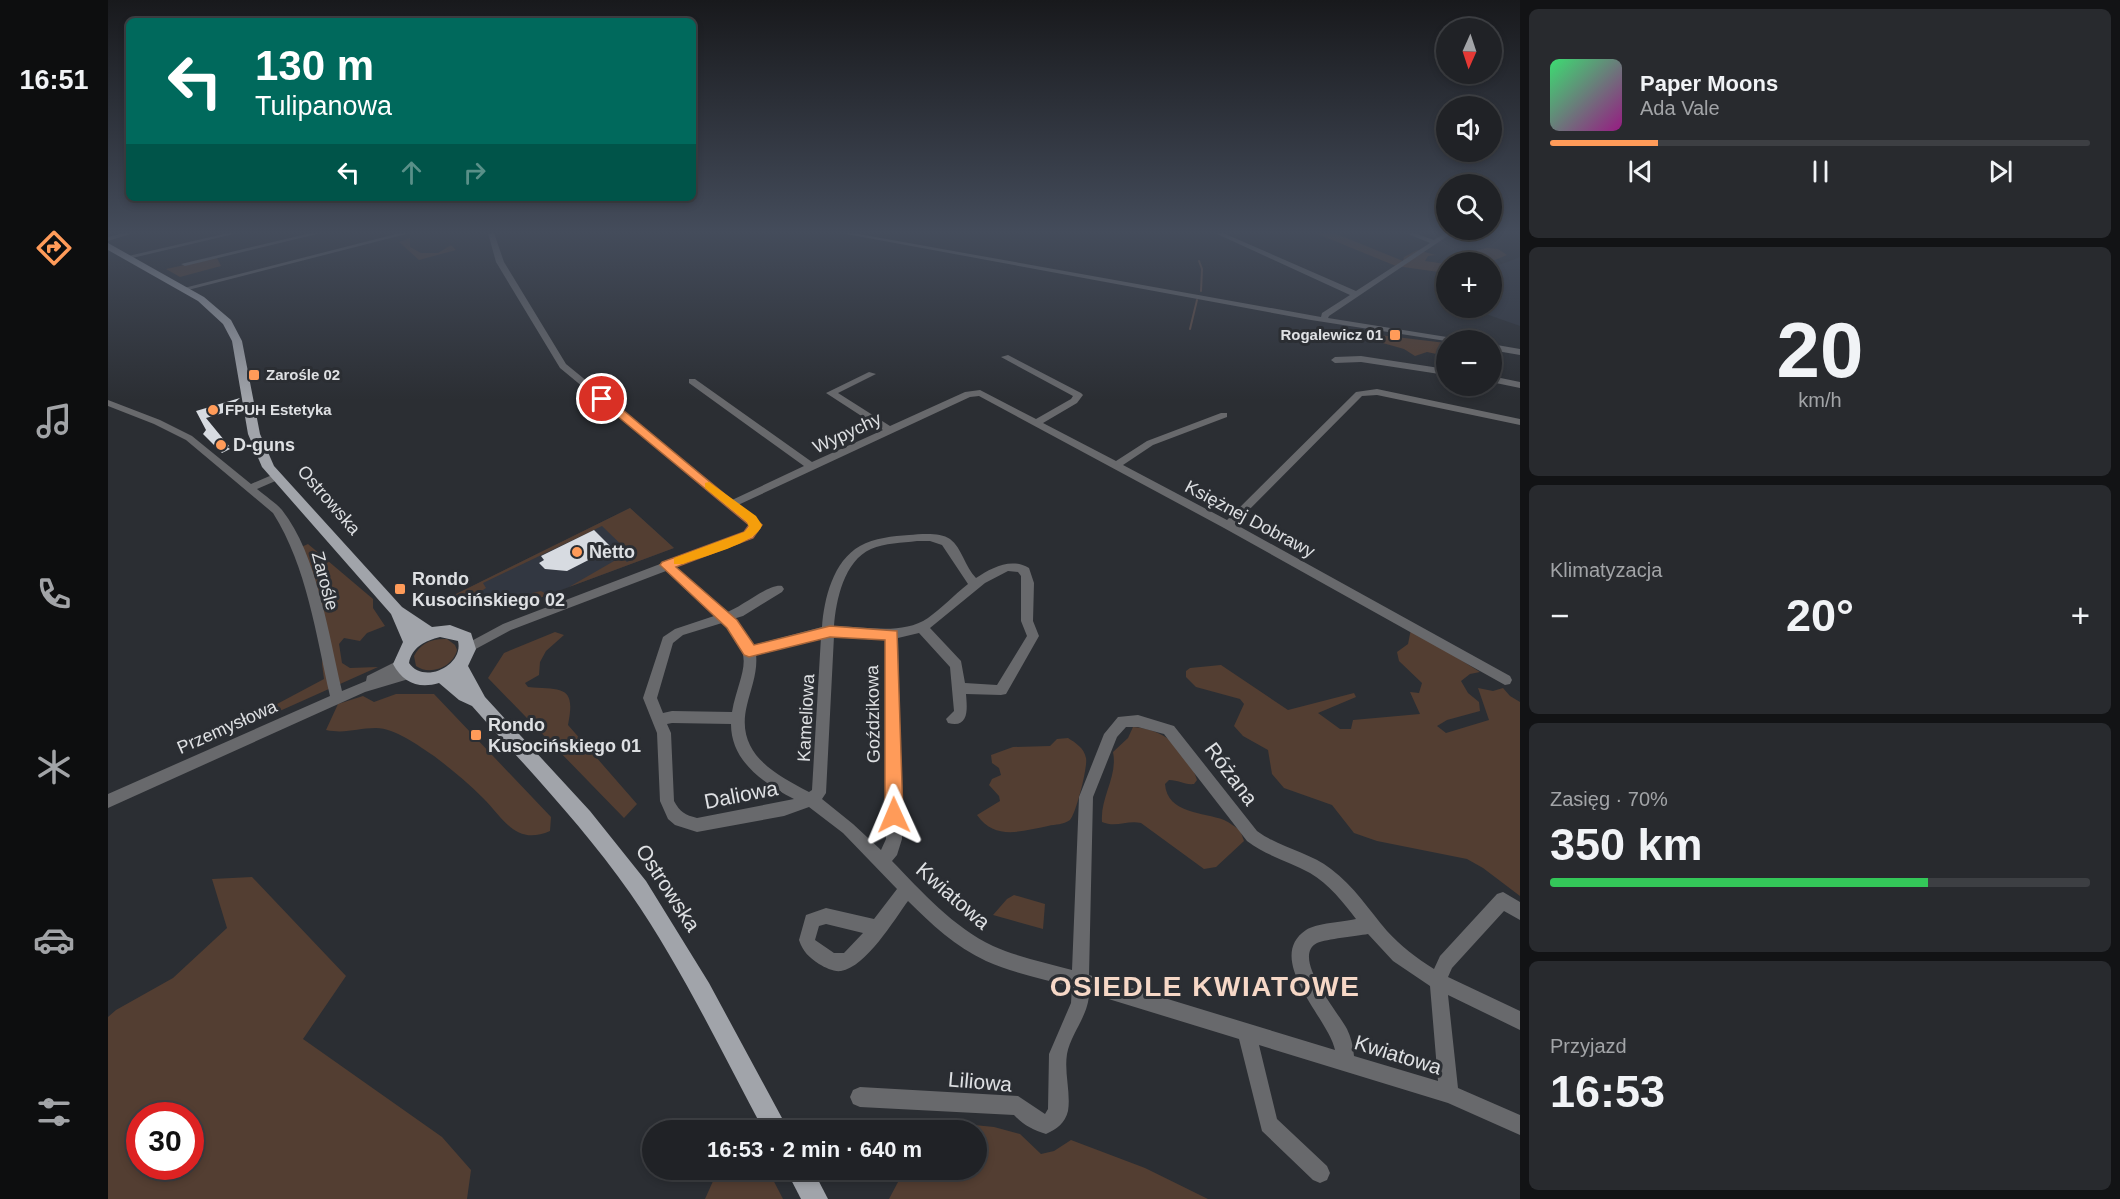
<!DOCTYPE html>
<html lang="pl">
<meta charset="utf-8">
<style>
:root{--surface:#202226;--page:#282a2e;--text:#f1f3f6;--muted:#a2a4a7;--line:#3d3f43;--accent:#ff9b59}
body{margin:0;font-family:Arial,sans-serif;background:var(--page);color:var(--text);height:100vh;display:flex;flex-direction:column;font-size:22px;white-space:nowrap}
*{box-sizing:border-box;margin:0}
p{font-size:20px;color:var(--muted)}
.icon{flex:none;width:33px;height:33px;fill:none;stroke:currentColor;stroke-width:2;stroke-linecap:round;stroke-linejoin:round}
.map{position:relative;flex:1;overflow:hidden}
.details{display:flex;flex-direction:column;gap:9px;padding:9px;background:#121315;width:600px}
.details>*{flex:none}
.top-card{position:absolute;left:18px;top:18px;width:570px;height:183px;border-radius:9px;box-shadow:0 3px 9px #0003,0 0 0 2px var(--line);background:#00695c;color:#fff;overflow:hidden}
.needle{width:39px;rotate:183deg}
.tools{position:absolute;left:1328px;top:18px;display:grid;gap:12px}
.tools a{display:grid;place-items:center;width:66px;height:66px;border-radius:50%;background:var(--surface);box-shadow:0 3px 9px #0003,0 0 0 2px var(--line);font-size:30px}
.speed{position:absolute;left:18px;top:1102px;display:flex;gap:12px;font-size:30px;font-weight:700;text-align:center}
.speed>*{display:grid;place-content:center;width:78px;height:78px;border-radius:50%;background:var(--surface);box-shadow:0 3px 9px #0003,0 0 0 2px var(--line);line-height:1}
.speed .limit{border:9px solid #d22;background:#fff;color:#111}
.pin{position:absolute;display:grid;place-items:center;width:51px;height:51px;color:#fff;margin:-26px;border:3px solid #fff;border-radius:50%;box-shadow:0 2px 6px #0007}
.me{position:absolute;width:66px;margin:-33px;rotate:359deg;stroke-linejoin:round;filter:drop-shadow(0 0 4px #0008)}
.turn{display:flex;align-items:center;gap:21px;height:126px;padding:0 30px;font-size:27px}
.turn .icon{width:78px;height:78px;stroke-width:2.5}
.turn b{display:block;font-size:42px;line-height:51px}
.lanes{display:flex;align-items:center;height:57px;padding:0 30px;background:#0003;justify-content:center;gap:30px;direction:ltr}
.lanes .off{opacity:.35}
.big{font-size:45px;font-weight:800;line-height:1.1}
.details .card{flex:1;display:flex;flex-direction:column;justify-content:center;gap:9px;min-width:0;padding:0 21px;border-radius:9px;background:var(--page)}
.details .dial{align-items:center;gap:0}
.dial b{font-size:78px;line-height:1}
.song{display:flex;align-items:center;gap:18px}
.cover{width:72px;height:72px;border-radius:9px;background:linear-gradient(135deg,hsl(140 70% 55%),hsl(310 70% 35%))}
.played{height:6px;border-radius:3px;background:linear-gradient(90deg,var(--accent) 20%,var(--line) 20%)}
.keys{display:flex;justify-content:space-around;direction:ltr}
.heat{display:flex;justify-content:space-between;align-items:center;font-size:33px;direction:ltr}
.charge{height:9px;border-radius:4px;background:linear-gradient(90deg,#34c759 70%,var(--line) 0)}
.trip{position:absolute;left:534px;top:1120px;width:345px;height:60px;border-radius:30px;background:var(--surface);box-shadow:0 3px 9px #0003,0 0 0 2px var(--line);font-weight:800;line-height:60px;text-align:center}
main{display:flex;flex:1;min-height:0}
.tabs{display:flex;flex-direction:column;width:108px;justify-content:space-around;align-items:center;background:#0d0e0f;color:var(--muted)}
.tabs .icon{width:42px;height:42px}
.tabs .current{color:var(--accent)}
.tabs b{font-size:27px;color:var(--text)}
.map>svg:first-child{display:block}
</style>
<main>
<nav class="tabs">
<b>16:51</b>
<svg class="icon current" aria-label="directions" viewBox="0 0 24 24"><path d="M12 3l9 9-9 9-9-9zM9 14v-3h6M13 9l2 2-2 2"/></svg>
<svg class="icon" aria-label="music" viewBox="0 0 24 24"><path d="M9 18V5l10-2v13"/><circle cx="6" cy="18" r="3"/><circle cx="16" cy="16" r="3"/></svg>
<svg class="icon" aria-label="phone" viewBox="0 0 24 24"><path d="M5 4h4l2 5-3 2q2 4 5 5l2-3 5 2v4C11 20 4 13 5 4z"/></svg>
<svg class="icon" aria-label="climate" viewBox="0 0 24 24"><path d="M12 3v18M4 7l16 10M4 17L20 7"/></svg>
<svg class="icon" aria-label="car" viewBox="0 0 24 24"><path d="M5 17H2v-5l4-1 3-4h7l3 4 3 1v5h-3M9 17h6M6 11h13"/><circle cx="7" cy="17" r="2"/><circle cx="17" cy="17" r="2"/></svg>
<svg class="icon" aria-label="filters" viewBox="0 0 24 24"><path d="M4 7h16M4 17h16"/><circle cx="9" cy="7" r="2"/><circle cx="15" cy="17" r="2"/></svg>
</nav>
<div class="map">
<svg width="1412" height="1199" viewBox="0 0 1412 1199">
<rect width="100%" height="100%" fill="#2b2e33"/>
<!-- built -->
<g fill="#323741">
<polygon points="1412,257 1412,326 1361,308 1383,308 1383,268"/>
<polygon points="522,508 566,548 402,609 346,595"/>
</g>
<!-- green -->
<g fill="#533e32" fill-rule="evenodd">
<polygon points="1207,233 1226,233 1295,261 1296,257 1309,250 1328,255 1320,256 1317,261 1338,264 1338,273 1288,266"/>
<polygon points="302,238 302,247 313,253 330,253 343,245 348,250 311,260 291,242"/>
<polygon points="1380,248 1390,249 1399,255 1382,262 1341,262 1355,252"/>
<polygon points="109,258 113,266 72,277 58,269"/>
<polygon points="1263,334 1338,343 1338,356 1319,352 1307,356 1296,349 1264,340"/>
<polygon points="522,508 566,548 461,587 513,557 519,562 527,558 494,526 375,583 378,588 372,592 378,599 385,596 393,606 402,601 406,605 425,595 424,593 433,591 440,595 402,609 346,595"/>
<polygon points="200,544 265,599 265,608 277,626 259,633 252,641 236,638 231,644 234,663 242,668 270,667 138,726 139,720 216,679 214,664 216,646 191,548"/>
<polygon points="1303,629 1372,672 1362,674 1353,681 1360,693 1371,702 1372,711 1339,720 1329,726 1338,733 1381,720 1370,688 1385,691 1395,688 1402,696 1412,702 1412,896 1375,868 1359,859 1269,841 1246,833 1224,805 1176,788 1164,774 1160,750 1135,736 1126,726 1136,704 1132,699 1088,687 1078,677 1078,671 1082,668 1113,665 1180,710 1246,693 1248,697 1210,713 1232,729 1243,729 1245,720 1312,714 1302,692 1311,693 1314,683 1291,661 1289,652 1300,644"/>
<path d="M447,632L456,635L438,651L432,662L431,675L417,683L420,687C455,690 468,685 460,725L529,804L516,818L380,678L396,653Z"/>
<path d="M339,639L347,645L349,650C345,667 322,676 308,666L306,656C312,643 325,638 339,639Z"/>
<path d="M288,694H326L443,817L442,831C408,846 396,819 375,798C360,783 342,768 326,756C311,746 287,728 268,728C249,728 238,734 218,730L230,704L255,696L266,702Z"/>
<path d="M1025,727C1057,729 1079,749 1089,780L1086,784C1076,785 1071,780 1061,780L1057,784C1059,814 1096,812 1116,820C1121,822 1127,827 1132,830L1136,841L1108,867L1096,869L1033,823C1019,820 1008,828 994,822C992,797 1010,777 1005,752L1020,738Z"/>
<path d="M960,738C968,743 976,748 978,758C980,766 968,814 962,820C955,825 948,824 940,826C914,831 887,841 869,815L892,801L891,796L881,785L884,779L893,775L891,768L884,763L883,755L905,747L942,746L949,739Z"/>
<path d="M144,877L238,976L195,1039L334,1137L363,1170L359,1199H0V1017L8,1010L65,978L119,928L104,879ZM32,1116H82V1167H32Z"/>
<polygon points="906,895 937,904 935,929 885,915 899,899"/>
<polygon points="856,1124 886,1127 912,1134 933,1154 946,1151 963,1140 1037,1168 1100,1199 781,1199 790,1182 804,1170 868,1170 868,1131 848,1131"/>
<polygon points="610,1170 660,1170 675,1199 597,1199"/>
</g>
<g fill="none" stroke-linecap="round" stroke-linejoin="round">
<!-- stream -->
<g stroke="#5f4c44" stroke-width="2">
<polyline points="1091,261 1094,269 1093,291"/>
<polyline points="1082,329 1089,300"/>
</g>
</g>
<!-- building -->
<g fill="#d7dbe1">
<polygon points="132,398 115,413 98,418 121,446 119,447 122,449 114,453 95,434 98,430 88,411"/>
<polygon points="486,530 504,548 459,571 437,569 431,563 436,560 433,556"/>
</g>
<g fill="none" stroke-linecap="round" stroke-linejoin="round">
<!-- minor -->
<g fill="#68696c" fill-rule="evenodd">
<polygon points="16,233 25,233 0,241 0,237"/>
<polygon points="120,233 130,233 20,259 16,257"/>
<polygon points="203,233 213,233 77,266 73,264"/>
<polygon points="292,233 302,233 76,291 72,289"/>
<path d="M380,233H386L396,262L458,364L624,500L696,466L581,383V379H587L704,462L775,430L718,393L761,372L768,374L730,393L782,426L857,392L872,390L928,419L963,399L965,396L893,357L900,355L973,393L975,395L969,403L935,423L1008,461L1039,441L1113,413H1119V417L1045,445L1015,465L1119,520L1248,392L1269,389L1412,419V425L1269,395L1254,396L1127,524L1402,676L1404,680L1402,684L1397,685L1116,528L871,396L862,397L630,505L653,525L644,538L568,567L617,613C633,608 661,583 674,586L676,589L674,592L635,616L625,619L637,631L645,645L714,627C716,599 725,561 752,546C766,538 785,536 801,535C813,534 832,532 842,539C854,548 857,567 868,578C883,568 903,557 921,568L926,583L925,621L931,636L898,694L893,695L858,694C859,707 862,729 840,723L838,719L846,711L842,667L811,633L790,638L794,839L789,855L784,861C814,892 845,927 885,946C909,957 939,963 964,970L971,797L996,734L1010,717L1030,715L1066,726L1149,831C1172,848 1201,852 1223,869C1246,886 1261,910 1279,931C1293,946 1308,958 1326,969L1332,956L1389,894L1395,892L1412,902V920L1396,911L1344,968L1340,977L1412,1011V1030L1340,995L1350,1088L1412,1115V1135L1340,1103L1151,1045L1169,1119L1219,1166L1222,1173L1219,1180L1212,1183L1205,1180L1154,1131L1131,1039L981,993C981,1015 963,1033 959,1054C956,1073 963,1093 960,1111C957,1123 949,1129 938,1134C925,1130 915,1125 906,1115L752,1107L745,1104L742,1097L745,1090L752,1087L910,1096L937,1114L940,1109L941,1054L963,1003L964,987C936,979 905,973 878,961C848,947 823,924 800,901C786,920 758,967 733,971C726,972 718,968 711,964C701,957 695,952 691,940L698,915L718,908L766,919L789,889L735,833L701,807L676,816L589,832L567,825L560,819L552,801L549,733L535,698L555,637L567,629L606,616L558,571L403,630L364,651H356L354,648L356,645L395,624L636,532L642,525L452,368L388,262ZM809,541H822L834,545L860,584C846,595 834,608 820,618C793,636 757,626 726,626C728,600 736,561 763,549C777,543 794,543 809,541ZM900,571L910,572L913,576V621L919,636L889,685L857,683L853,661L822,628L877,583ZM614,623C651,656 631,673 624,712L564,711L555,713L549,698L565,643L575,635ZM726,636L778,638V839L773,850L745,824L714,799L718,793ZM713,637L704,790L701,792C665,773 627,753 639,705C643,688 650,672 648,654ZM564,723L623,724C623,762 656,783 686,799L589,818C577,815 572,812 566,801L563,733L559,724ZM1018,727H1030L1056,734L1139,841C1158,856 1181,861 1202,873C1221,884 1235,902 1248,919C1236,922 1208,923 1198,930C1155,959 1221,1019 1227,1050L981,975L985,797L1009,737ZM718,924L755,933L736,953H726L707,940L711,926ZM1260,934L1285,961L1322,986L1330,1081L1246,1056C1245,1046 1243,1037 1239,1029C1231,1013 1182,957 1209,943C1219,939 1248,936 1260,934Z"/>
<polygon points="733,233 745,233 1213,317 1214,313 1242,295 1107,233 1115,233 1248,291 1322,243 1298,233 1306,233 1326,240 1337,233 1344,233 1221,316 1220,318 1345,338 1349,340 1338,341 1203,320"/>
<polygon points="1383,344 1412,349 1412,355 1383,350"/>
<polygon points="1253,356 1338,369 1338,375 1253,362 1227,363 1223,360 1227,357"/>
<polygon points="1383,376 1412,382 1412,388 1383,382"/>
<path d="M0,400L52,420L84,436L143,484L164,475H172L173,477L172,479L149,489C157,496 167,502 174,510C209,554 221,636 234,691L258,681L259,676L293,659L298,660L299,664L291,671L299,669L304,670L306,674L304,678L257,692L0,808V794L222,696C208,635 199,567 165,513L78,440L46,424L0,406Z"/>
</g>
<!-- major -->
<g fill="#a1a4aa" fill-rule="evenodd">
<path d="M0,243L96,297L123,320L134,341L152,434L166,466L294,607L324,627L342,625L363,633L368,649L360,666L377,697L482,811L538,881L601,983L681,1131H656C613,1051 574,968 522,893C475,826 418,767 364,706L351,700L331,683C311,689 295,683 285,664L295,642L283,614L154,467L140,434L124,341L115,324L90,301L0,250ZM332,637L350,641C356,665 316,685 301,663C304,647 317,641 332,637Z"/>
<polygon points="678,1170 705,1170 720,1199 693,1199"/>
</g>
</g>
<!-- sky -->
<linearGradient id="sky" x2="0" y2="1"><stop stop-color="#18191c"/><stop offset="0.58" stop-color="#444c5b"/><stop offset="1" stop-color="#444c5b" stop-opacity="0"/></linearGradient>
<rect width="1412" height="400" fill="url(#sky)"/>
<!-- route -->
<polygon fill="#ff9b59" stroke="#a6653a" stroke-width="1.5" points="491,396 498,396 654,525 645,538 568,567 629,620 646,645 722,626 789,631 795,815 792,821 786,823 780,821 777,815 777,640 722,637 641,657 636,655 619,628 552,565 554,562 636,532 641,525 491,401"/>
<!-- slow -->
<path fill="#f59e0b" d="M601,482L648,516L654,525C650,543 593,557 575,564H566V558L636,532L641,527L639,522L597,488V483Z"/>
<!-- markers -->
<g fill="#ff9b59" stroke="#2b2e33" stroke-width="2">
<rect x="1281" y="329" width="12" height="12" rx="3"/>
<rect x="140" y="369" width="12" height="12" rx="3"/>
<circle cx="105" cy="410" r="6"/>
<circle cx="113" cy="445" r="6"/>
<circle cx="469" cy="552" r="6"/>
<rect x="286" y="583" width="12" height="12" rx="3"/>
<rect x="362" y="729" width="12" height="12" rx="3"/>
</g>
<g text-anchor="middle" stroke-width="6" stroke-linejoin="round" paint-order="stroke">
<!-- far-poi labels -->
<g font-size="15" font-weight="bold" fill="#dee0e3" stroke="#2b2e33" text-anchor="start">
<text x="1275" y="340" text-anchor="end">Rogalewicz 01</text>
<text x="158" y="380">Zarośle 02</text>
<text x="117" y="415">FPUH Estetyka</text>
</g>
<!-- street labels -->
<g font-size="18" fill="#dee0e3" stroke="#2b2e33">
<text transform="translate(739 433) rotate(-25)" y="6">Wypychy</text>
<text transform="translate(221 500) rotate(49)" y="6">Ostrowska</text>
<text transform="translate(1142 519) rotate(28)" y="6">Księżnej Dobrawy</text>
<text transform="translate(217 581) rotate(75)" y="6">Zarośle</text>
<text transform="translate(765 714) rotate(-91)" y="6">Goździkowa</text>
<text transform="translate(698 718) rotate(-87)" y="6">Kameliowa</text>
<text transform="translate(119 727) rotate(-24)" y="6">Przemysłowa</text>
</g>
<!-- poi labels -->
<g font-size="18" font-weight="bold" fill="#dee0e3" stroke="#2b2e33" text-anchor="start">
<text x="125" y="451">D-guns</text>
<text x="481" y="558">Netto</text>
<text x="304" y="585">Rondo<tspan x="304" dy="21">Kusocińskiego 02</tspan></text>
<text x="380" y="731">Rondo<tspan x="380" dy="21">Kusocińskiego 01</tspan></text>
</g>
<!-- near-street labels -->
<g font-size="21" fill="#dee0e3" stroke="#2b2e33">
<text transform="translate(1123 774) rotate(53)" y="7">Różana</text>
<text transform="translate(633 795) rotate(-11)" y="7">Daliowa</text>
<text transform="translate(560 888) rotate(57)" y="7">Ostrowska</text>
<text transform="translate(845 896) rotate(41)" y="7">Kwiatowa</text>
<text transform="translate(1290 1055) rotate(17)" y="7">Kwiatowa</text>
<text transform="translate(872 1082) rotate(5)" y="7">Liliowa</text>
</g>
<!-- near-district labels -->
<g font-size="28" font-weight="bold" letter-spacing="1.5" fill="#f6d8c7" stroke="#2b2e33">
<text x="1097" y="996">OSIEDLE KWIATOWE</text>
</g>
</g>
</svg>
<div class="tools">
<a><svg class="needle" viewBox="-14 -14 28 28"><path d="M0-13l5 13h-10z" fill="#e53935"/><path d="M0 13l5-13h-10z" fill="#a2a4a7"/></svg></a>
<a><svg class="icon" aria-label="sound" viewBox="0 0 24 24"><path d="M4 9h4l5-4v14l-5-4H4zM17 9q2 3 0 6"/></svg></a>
<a><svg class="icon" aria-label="search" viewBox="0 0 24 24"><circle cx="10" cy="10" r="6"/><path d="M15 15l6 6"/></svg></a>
<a>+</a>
<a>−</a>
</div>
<div class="speed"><div class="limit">30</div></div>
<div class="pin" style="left:494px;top:399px;background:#d93025"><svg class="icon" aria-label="arrive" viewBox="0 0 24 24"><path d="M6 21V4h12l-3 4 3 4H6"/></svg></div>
<svg class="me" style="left:786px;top:815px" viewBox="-20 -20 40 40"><path d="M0-17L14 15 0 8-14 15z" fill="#ff9b59" stroke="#fff" stroke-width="4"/></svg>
<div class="trip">16:53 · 2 min · 640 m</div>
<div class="top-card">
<div class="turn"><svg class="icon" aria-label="left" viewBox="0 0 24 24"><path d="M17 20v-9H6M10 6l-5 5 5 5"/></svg><div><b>130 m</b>Tulipanowa</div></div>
<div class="lanes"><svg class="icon" aria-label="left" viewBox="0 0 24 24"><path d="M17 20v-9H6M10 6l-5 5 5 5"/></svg><svg class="icon off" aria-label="ahead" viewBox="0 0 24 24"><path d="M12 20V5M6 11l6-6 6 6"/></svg><svg class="icon off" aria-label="right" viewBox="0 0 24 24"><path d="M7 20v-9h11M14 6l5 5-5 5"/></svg></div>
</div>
</div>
<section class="details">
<div class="card">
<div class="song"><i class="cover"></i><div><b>Paper Moons</b><p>Ada Vale</p></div></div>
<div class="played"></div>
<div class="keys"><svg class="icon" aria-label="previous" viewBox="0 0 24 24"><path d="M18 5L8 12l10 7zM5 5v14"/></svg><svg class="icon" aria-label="pause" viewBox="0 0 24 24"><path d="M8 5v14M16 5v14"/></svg><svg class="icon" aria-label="next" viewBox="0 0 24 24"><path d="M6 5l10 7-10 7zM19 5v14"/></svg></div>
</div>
<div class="card dial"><b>20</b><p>km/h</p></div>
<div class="card"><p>Klimatyzacja</p>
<div class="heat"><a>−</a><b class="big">20°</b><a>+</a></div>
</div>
<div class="card"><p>Zasięg · 70%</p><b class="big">350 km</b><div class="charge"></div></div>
<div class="card"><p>Przyjazd</p><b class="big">16:53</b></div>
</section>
</main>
